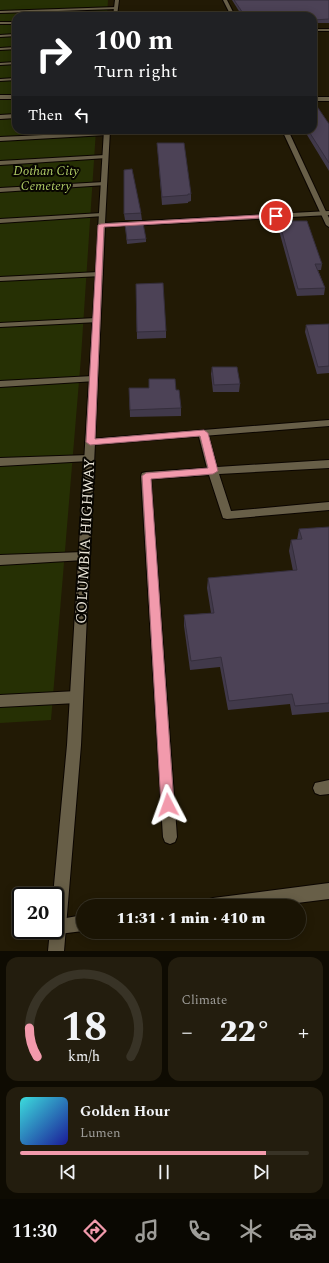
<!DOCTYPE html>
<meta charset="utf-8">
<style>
:root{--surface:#1a1404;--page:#231d0e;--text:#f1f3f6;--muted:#9f9e9a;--line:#383326;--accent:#f29aac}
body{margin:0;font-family:Spectral,serif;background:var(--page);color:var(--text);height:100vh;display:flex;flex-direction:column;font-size:15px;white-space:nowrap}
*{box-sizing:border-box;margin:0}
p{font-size:13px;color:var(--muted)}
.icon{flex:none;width:22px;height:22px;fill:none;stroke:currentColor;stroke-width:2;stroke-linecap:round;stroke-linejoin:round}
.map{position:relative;height:951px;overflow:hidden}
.panel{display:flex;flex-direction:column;gap:6px;padding:6px;background:#0e0b02;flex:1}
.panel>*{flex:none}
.guide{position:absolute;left:12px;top:12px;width:305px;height:122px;border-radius:12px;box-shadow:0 2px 10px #0003,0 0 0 1px var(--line);background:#202124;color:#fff;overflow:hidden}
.speed{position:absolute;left:12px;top:887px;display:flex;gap:8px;font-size:20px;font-weight:700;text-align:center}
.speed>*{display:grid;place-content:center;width:52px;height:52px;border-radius:50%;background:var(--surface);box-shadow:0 2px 10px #0003,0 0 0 1px var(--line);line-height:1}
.speed .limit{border:2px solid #111;border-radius:6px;background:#fff;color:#111}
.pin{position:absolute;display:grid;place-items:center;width:34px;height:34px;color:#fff;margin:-17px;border:2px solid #fff;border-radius:50%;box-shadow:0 1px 4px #0007}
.me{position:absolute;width:44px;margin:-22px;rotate:356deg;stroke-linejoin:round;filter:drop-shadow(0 0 3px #0008)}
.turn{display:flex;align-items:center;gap:14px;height:84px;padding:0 16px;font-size:18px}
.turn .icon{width:52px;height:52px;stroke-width:2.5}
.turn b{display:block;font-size:28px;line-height:34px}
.then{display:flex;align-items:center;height:38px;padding:0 16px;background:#0003;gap:8px;font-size:15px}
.big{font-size:30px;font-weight:800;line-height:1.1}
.panel .card{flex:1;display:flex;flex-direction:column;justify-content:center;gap:6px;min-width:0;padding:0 14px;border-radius:12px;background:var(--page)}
.panel .dial{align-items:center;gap:0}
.dial svg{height:104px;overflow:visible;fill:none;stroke:var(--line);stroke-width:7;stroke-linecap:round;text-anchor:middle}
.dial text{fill:var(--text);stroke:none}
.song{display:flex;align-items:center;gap:12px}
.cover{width:48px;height:48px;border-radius:6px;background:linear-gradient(135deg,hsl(180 70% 55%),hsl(240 70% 35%))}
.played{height:4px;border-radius:2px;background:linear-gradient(90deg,var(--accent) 85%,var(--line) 85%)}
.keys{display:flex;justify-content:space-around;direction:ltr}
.heat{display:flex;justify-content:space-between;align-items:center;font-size:22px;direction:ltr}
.panel .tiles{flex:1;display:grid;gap:6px;grid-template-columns:1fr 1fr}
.card:last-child{grid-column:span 2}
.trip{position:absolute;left:76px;top:899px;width:230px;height:40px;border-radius:20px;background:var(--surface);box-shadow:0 2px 10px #0003,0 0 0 1px var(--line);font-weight:800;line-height:40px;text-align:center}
.dock{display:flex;height:64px;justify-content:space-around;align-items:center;background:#0a0802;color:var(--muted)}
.dock .icon{width:28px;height:28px}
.dock .selected{color:var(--accent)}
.dock b{font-size:18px;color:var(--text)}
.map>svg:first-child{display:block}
</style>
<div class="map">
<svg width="329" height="951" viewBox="0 0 329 951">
<rect width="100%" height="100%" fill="#221a05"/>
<!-- green -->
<polygon fill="#263004" points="0,0 108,0 107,16 16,16 16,130 96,130 81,357 51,720 0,723"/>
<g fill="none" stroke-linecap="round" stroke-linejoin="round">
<defs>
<g id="lane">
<polygon points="117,7 116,9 0,13 0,11"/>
<rect x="0" y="22" width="16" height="2"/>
<polygon points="16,34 16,36 0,37 0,35"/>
<polygon points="16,47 16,49 0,50 0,48"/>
<polygon points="16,62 16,64 0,65 0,63"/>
<polygon points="16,78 16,80 0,81 0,79"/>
<rect x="0" y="95" width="16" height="4"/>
<polygon points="16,114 16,118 0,119 0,115"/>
<polygon points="108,132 109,133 106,135 0,141 0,137"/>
<polygon points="105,155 107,156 107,158 0,165 0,161"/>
<polygon points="104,182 106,183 106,185 0,192 0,188"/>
<polygon points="102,213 105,215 104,216 0,223 0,219"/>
<polygon points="99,272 103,274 102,276 0,281 0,277"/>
<polygon points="96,318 100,320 99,322 0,327 0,323"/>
<polygon points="93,376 97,379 96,381 0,387 0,381"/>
<polygon points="203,430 208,433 217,467 329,460 329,468 219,474 231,511 329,502 329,510 227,519 223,518 222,515 209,475 151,479 177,837 175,842 170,844 165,842 163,837 141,476 142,473 146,472 207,468 198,433"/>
<polygon points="89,455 94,458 89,461 0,466 0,458"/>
<polygon points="84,552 88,553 90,556 88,559 84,560 0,565 0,555"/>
<polygon points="329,780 329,794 320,795 315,793 313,788 315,783"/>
</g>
<g id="street">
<polygon points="223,0 227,0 235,16 231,16"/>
<rect x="313" y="29" width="16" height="2"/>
<rect x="313" y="97" width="16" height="4"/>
<polygon points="282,130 288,130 329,218 329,227 326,225"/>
<polygon points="329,420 329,426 90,445 85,442 90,439"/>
<polygon points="77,691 82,693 83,697 82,701 77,703 0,707 0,695"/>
<polygon points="329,883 329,899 273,906 205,906 207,900 213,898"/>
<polygon points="83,915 83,931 59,934 53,932 53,930 55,930 55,920"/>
</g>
<g id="secondary">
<polygon points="115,0 119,0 117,16 113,16"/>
<polygon points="104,130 110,130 105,223 329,211 329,215 105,227 81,745 64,951 48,951 50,930 55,930 55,896 53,896 67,745"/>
</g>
</defs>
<!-- lane casing -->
<use href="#lane" stroke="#0b0500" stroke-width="2"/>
<!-- street casing -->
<use href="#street" stroke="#0b0500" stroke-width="2"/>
<!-- secondary casing -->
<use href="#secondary" stroke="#0b0500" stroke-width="2"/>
<!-- lane -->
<use href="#lane" fill="#685f48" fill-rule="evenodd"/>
<!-- street -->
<use href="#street" fill="#685f48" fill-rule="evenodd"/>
<!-- secondary -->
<use href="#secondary" fill="#685f48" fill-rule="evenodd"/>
</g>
<!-- wall -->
<g fill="#41394a">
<polygon points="232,0 329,0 329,23 313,23 313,16 242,16"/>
<polygon points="329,124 329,171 304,130 313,130"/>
<polygon points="157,143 191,194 191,201 188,202 188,203 162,205"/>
<polygon points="141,213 142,220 125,220 124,214"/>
<polygon points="279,221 322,264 321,270 318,270 325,288 324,295 297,296 278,227"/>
<polygon points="125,224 146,239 146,242 127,244"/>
<polygon points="136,284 166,331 166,338 137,339"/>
<polygon points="329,324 329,373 317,374 305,332 306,325"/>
<polygon points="212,367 240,384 239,392 213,392 211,374"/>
<polygon points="129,388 176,390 181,408 181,416 130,417"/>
<polygon points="329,527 329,712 292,715 290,704 228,710 220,667 190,670 184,626 184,615 211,613 207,588 208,578 293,571 289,551 291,540 297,540 299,529"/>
</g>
<!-- building -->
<g fill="#4c4256" stroke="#352e3c">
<polygon points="234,0 329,0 329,19 313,20 313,16 245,16"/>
<polygon points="313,102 314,102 329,124 329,163 308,130 313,130"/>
<polygon points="157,143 184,143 191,194 188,194 188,195 162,197"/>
<polygon points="132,169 141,213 124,214 124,170"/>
<polygon points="279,221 307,221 322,264 315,264 325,288 298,289"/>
<polygon points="143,223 146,239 127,240 125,224"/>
<polygon points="163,283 166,331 137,332 136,284"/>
<polygon points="329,324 329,366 318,367 306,325"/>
<polygon points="212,367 237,367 240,384 214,385"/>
<polygon points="149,379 175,379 176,390 179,390 181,408 130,410 129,388 149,388"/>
<polygon points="329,527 329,703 295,706 292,694 229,701 221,657 191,661 184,615 214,613 208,578 297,570 291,540 302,539 299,529"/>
</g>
<!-- route -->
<polygon fill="#f29aac" stroke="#9d6470" points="276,214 279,216 278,217 104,227 95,439 204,430 208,433 218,471 213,474 151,479 174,805 172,810 168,812 163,810 161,805 142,476 146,473 208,468 200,436 90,445 86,442 98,225 101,224"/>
<g text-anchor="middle" stroke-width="4" stroke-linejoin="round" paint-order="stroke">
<!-- far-park labels -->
<g font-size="13" font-style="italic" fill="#afcb65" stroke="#080601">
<text x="46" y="175">Dothan City<tspan x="46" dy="15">Cemetery</tspan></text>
</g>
<!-- street labels -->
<g font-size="15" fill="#eae5d8" stroke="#080601">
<text transform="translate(85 541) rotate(-87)" y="5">COLUMBIA HIGHWAY</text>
</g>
</g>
</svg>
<div class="speed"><div class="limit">20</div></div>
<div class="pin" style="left:276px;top:216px;background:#d93025"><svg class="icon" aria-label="arrive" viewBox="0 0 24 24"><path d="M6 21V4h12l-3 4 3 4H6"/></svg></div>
<svg class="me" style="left:168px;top:805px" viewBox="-20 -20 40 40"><path d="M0-17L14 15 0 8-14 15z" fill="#f29aac" stroke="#fff" stroke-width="4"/></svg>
<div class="trip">11:31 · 1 min · 410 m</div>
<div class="guide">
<div class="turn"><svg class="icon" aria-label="right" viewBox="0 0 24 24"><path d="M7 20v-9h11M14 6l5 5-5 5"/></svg><div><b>100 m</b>Turn right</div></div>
<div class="then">Then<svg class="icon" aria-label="left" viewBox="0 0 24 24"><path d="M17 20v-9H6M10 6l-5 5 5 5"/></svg></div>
</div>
</div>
<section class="panel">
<div class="tiles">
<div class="card dial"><svg viewBox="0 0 100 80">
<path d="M14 69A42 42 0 1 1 86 69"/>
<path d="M14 69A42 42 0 0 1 8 47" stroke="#f29aac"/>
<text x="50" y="56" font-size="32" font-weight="700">18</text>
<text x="50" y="72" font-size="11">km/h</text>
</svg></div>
<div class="card"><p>Climate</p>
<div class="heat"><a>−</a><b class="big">22°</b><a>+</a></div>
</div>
<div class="card">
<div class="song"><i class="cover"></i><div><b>Golden Hour</b><p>Lumen</p></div></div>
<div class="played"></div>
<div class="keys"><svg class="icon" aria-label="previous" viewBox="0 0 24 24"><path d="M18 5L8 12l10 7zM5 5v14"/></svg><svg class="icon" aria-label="pause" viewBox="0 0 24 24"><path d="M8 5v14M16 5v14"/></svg><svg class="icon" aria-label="next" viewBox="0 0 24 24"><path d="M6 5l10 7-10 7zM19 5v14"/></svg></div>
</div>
</div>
</section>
<nav class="dock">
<b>11:30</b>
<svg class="icon selected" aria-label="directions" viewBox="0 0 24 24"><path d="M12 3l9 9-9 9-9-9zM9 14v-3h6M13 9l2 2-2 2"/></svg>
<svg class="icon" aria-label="music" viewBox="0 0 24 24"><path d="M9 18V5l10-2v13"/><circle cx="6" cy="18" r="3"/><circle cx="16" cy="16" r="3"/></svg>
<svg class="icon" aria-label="phone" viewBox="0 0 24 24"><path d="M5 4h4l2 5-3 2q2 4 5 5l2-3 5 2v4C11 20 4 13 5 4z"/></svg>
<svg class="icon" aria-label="climate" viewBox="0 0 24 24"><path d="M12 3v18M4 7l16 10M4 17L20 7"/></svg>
<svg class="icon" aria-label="car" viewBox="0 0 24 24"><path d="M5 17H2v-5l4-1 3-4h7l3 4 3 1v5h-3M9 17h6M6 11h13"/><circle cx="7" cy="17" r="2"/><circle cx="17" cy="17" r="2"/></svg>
</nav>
